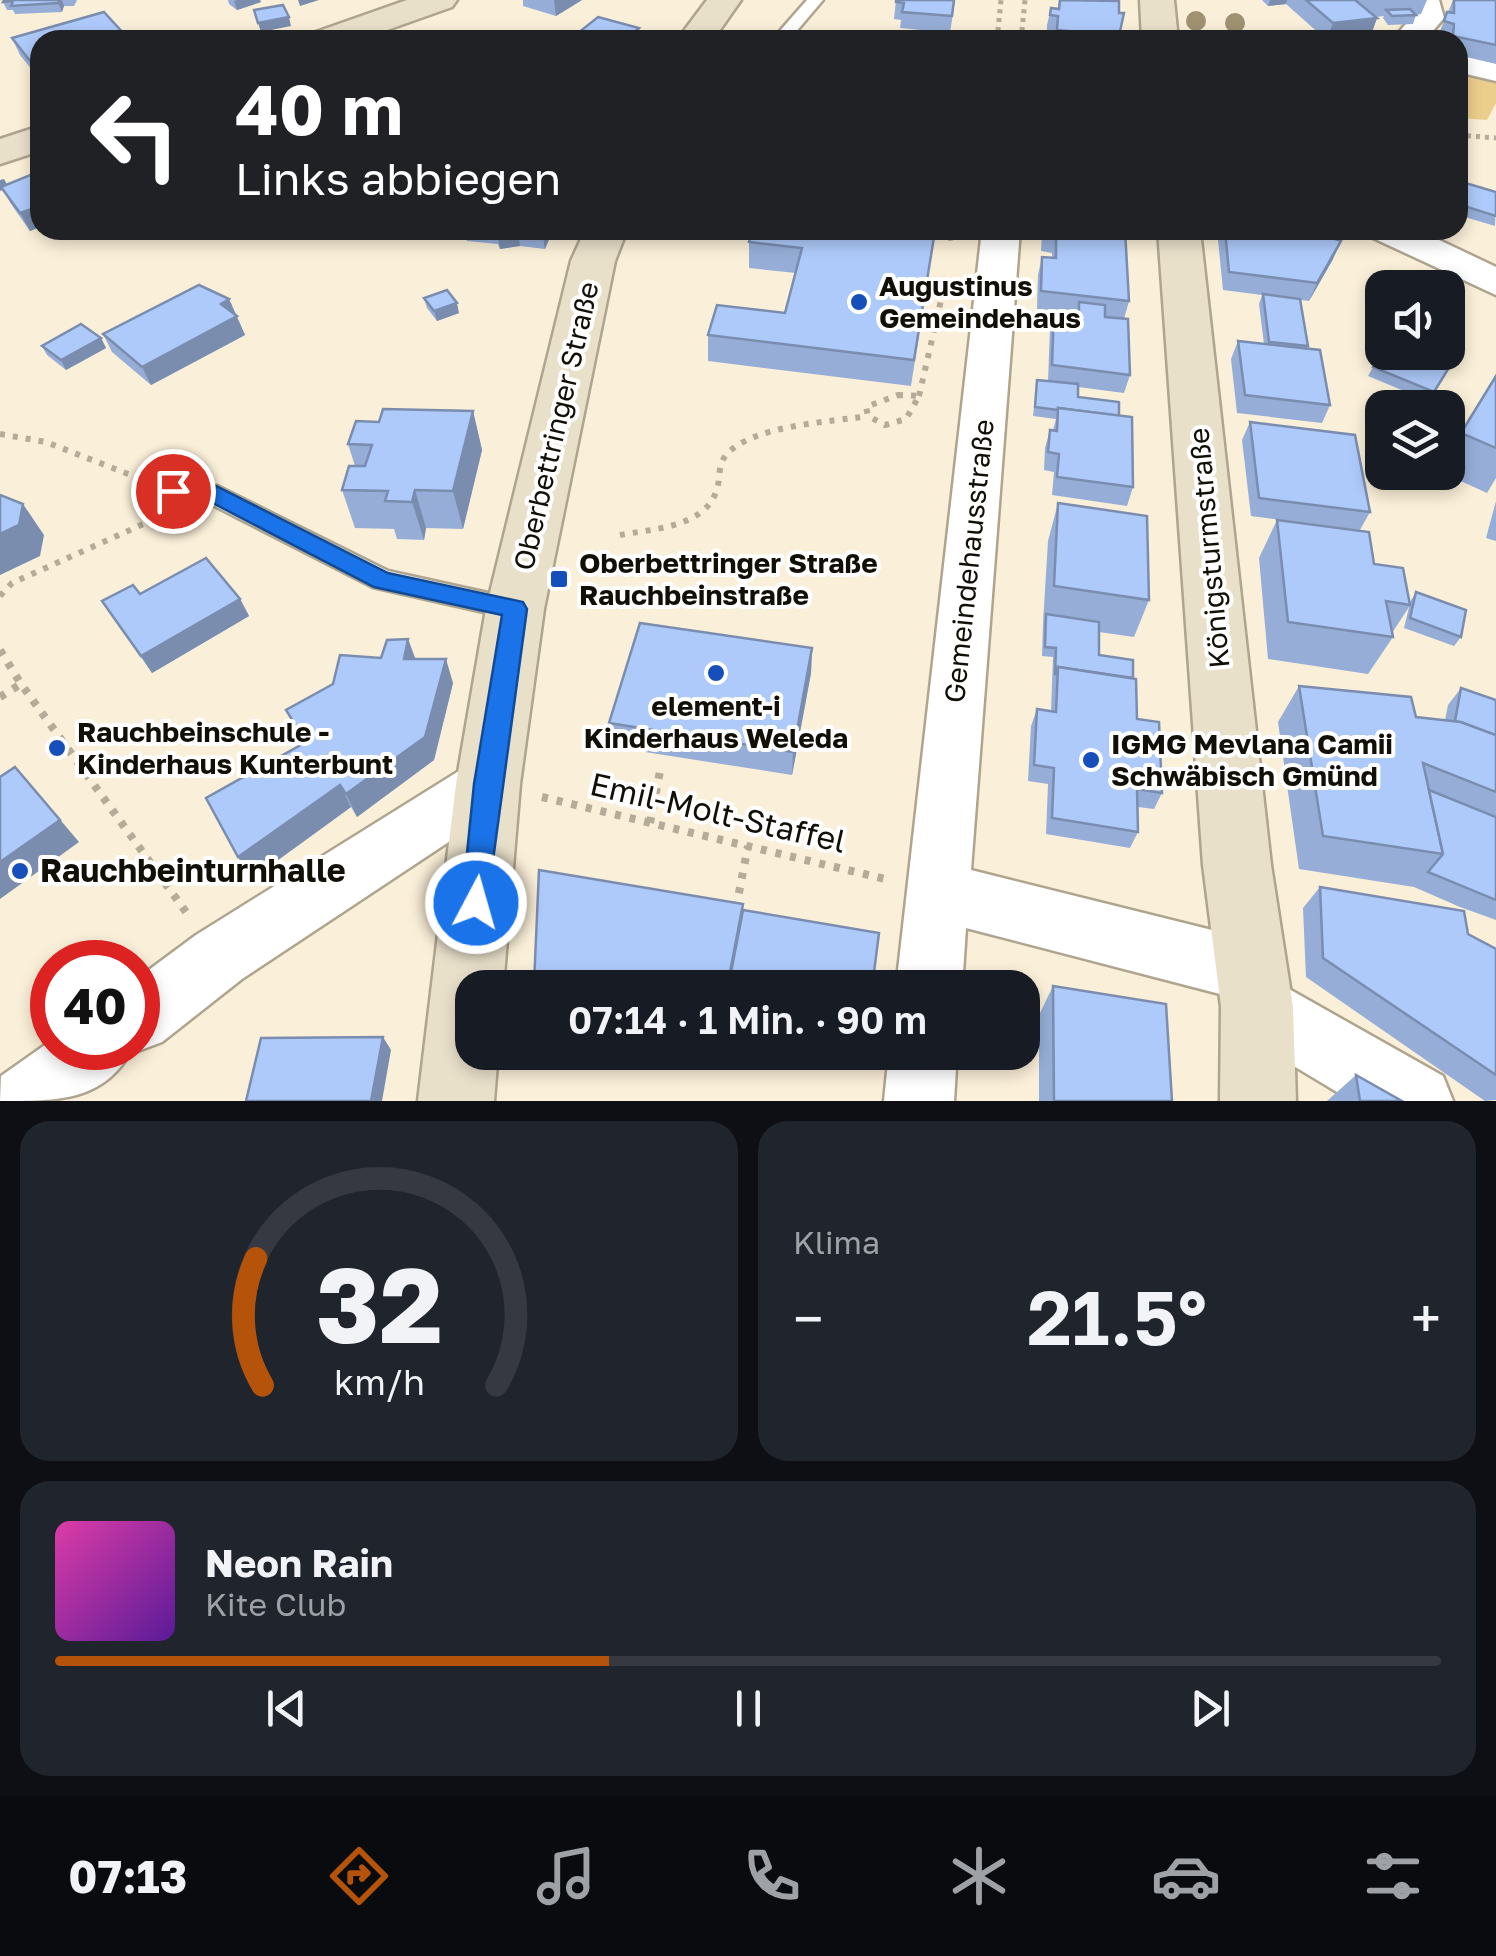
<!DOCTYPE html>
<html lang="de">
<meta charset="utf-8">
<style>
:root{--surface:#171b24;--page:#20242c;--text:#f1f3f6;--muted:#9ea1a6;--line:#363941;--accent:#b45309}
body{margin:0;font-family:"Golos Text",sans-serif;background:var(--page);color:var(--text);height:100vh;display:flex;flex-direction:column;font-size:38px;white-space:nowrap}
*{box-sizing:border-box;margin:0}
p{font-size:32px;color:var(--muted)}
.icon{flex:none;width:55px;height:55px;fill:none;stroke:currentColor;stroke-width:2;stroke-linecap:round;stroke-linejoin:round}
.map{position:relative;height:1101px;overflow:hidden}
.side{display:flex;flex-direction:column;gap:20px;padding:20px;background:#0d0f14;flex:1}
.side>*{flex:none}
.top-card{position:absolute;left:30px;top:30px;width:1438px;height:210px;border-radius:30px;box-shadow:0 5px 15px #0003;background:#202124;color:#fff;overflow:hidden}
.buttons{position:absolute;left:1365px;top:270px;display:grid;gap:20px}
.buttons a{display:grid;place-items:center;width:100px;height:100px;border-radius:20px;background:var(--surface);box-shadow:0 5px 15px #0003;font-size:50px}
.speed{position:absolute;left:30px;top:940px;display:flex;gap:20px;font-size:50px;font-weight:700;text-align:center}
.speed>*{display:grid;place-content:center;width:130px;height:130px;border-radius:50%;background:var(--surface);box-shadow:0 5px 15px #0003;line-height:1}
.speed .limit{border:15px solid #d22;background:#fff;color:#111}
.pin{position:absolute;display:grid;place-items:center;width:85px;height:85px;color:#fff;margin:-42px;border:5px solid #fff;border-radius:50%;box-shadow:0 2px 10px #0007}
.me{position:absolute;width:110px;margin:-55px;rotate:6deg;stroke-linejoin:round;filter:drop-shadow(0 0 8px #0008)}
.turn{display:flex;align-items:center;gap:35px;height:210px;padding:0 40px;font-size:45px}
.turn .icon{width:130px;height:130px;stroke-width:2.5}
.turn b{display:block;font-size:70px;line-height:85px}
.big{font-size:75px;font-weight:600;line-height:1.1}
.side .card{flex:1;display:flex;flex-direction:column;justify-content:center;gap:15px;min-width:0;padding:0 35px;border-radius:30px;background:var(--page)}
.side .dial{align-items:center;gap:0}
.dial svg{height:260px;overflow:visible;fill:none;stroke:var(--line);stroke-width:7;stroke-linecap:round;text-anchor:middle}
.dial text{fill:var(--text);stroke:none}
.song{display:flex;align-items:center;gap:30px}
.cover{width:120px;height:120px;border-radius:15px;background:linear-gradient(135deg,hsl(320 70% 55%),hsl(270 70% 35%))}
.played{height:10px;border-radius:5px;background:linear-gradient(90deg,var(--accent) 40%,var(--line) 40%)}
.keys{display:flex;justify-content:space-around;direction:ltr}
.heat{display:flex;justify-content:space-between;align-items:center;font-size:55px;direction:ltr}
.side .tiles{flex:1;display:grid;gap:20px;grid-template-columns:1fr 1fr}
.card:last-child{grid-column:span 2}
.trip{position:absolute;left:455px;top:970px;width:585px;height:100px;border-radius:30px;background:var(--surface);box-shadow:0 5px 15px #0003;font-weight:600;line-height:100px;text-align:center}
.tabs{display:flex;height:160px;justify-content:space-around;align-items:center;background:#090b0e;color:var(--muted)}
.tabs .icon{width:70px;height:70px}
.tabs .current{color:var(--accent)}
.tabs b{font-size:45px;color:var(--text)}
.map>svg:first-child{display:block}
</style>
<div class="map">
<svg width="1496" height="1101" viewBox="0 0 1496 1101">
<rect width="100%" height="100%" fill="#faefd8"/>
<!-- green -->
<polygon fill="#ecce8c" points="1458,69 1496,78 1496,103 1487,120 1458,118"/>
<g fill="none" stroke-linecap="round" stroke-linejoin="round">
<defs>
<g id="lane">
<polygon points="807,0 823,0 789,40 772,40"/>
<polygon points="173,482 217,486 388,571 515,599 524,602 528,609 524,616 515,619 373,587 205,501 165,497 161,491 165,485"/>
</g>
<g id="street">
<polygon points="1409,0 1439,0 1444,18 1425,40 1392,40 1412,17"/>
<polygon points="1458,52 1496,61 1496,81 1458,72"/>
<polygon points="982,230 1020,230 971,870 1220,932 1243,941 1252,963 1246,979 1257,974 1280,984 1443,1076 1453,1101 1352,1101 1234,1030 1224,1007 1231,990 1220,994 966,928 962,988 896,988"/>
<polygon points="1368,230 1418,230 1496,267 1496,295 1373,238"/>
<path d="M488,758L509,766L517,784L509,802L242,979L162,1042L138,1051L132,1049C105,1101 59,1101 0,1101L1,1076L52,1040V1048H138V978L196,935L467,766Z"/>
<polygon points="889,1052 957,1052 954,1101 884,1101"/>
</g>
<g id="secondary">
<polygon points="407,0 457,0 452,7 359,40 307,40 313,33"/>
<polygon points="707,0 741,0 713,40 677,40"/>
<polygon points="1140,0 1174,0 1178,40 1142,40"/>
<polygon points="40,126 40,151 0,164 0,139"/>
<polygon points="585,230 627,230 615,261 544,609 520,784 503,988 472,988 472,1052 498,1052 494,1101 418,1101 456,784 486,609 571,261"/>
<polygon points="1158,230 1200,230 1271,865 1293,1007 1296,1101 1220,1101 1221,1007 1203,865"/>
</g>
</defs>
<!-- lane casing -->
<use href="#lane" stroke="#afa58f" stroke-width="5"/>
<!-- street casing -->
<use href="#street" stroke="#afa58f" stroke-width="5"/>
<!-- secondary casing -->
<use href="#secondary" stroke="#afa58f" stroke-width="5"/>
<!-- path-far2 -->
<g stroke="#b4ab99" stroke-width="5" stroke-dasharray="4 5" stroke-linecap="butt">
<polyline points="997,40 1001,0"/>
<polyline points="1021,40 1025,0"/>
<polyline points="1458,135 1496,138"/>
<polyline points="918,230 950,233 951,245"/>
</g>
<!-- path-far1 -->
<g stroke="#b4ab99" stroke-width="6" stroke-dasharray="5 8" stroke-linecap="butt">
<polygon points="898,395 919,396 906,419 885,425 868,416 866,407"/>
<polyline points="919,396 947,274"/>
<polyline points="0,434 46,442 141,479"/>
<path d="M620,535C651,529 703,528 716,492C721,480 717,466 726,455C752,425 831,422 868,416"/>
<polyline points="0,596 12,583 159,517"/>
</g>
<!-- path -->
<g stroke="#b4ab99" stroke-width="8" stroke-dasharray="6 9" stroke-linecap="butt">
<polyline points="0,650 21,684"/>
<polyline points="0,697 21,684 186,912"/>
<polyline points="542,797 885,879"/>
<polyline points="650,823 661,766"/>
<polyline points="736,908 748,846"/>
</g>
<!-- lane -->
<use href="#lane" fill="#fff" fill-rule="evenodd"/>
<!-- street -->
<use href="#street" fill="#fff" fill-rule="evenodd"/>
<!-- secondary -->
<use href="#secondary" fill="#e9e0ca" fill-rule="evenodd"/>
</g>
<!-- trees -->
<g fill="#a09271">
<circle cx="1196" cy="21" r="10"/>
<circle cx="1235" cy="23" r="10"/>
</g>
<!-- wall -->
<g fill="#96aed7">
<polygon points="4,0 77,0 74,6 64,6 62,12 15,14 13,10 7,10 3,2"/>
<polygon points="228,0 260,0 261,2 237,10 229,4"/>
<polygon points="523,0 582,0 556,16 523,6"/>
<polygon points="896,0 955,0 950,33 900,28 901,20 894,19"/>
<polygon points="1059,0 1124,13 1118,40 1054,40 1054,33 1047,32 1047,25 1051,8 1058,9"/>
<polygon points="1262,0 1427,0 1421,14 1416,15 1413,24 1388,25 1383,18 1384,16 1376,17 1377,18 1371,35 1329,40 1325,38 1325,40 1222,40 1224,32 1293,39 1295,33 1322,36 1286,4 1268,6"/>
<polygon points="1453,0 1496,0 1496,64 1458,55 1458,40 1437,38"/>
<polygon points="12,38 40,40 40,80 20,55"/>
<polygon points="40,171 40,227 30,231 11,204 3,190 4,179 7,184"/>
<polygon points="1458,189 1496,192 1495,226 1458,215"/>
<polygon points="464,230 553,230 545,249 520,246 500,249 498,244 467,241"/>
<polygon points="747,230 935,231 911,386 708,361 708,335 785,313 796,273 749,268 749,242 752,231"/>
<polygon points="1042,230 1125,230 1129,301 1124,319 1130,375 1124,393 1078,387 1078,397 1119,416 1133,487 1127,506 1052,495 1054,472 1044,470 1045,448 1050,430 1053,430 1056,419 1033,416 1037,380 1048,381 1050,328 1054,311 1037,309 1038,275 1042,257 1052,258 1052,253 1041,251"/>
<polygon points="1217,230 1310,230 1333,259 1309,301 1301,300 1308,346 1307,348 1330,405 1322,423 1237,413 1231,359 1238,341 1264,344 1259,304 1262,295 1223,290"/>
<polygon points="424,298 459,313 437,321 427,308"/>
<polygon points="229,299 245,335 151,385 112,352 103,334"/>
<polygon points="101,338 106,348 66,370 47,355 42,346"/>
<polygon points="1453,361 1428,401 1368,376 1373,367"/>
<polygon points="1496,376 1496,478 1487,493 1441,472 1448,472 1448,456"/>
<polygon points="473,411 482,450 463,529 426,528 424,540 397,539 394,529 355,528 342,490 355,466 348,444 379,422"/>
<polygon points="1250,422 1370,512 1360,530 1251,516 1242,440"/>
<polygon points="1496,501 1496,541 1486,538"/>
<polygon points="1058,503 1149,600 1134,637 1099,632 1099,655 1133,678 1137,719 1162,793 1154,809 1138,807 1138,832 1130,848 1046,834 1048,784 1028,781 1031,726 1037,709 1051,711 1053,657 1042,656 1043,623 1048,541"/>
<polygon points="1277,520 1374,564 1410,602 1416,592 1461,637 1454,646 1404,628 1409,607 1392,633 1393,637 1368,674 1268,659 1259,558"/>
<polygon points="140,594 240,599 249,616 152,673 102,601"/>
<polygon points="408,639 415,659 453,683 434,760 357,817 351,807 252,879 238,857 304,743 286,710 381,658"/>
<polygon points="812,648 811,673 792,775 613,747 609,723"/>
<polygon points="1299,686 1416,717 1445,720 1448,705 1461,688 1496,700 1496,920 1460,907 1414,887 1299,869 1278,722"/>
<polygon points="1320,887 1468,934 1496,949 1496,1100 1485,1101 1306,977 1303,908"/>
<polygon points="1053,986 1172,1101 1039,1101 1039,1015"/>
<polygon points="804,1052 865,1052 863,1063"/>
<polygon points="1356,1075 1402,1101 1327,1101"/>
</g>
<!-- shaded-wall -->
<g fill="#7a8daf">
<polygon points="59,0 62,0 64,6 62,12 58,3"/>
<polygon points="237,0 260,0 261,2 237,10 234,1"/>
<polygon points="298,0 319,0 300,6"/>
<polygon points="554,0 582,0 556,16"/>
<polygon points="1270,0 1287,0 1286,4 1268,6"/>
<polygon points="289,17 291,26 261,32 258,23"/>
<polygon points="1377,18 1371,35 1327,40 1333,23"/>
<polygon points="639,28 640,37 636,40 625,40"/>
<polygon points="4,179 8,188 0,191 0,180"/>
<polygon points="40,206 40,227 30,231 20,213"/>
<polygon points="518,230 520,246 500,249 497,231"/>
<polygon points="542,230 553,230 545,249"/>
<polygon points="1341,241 1333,259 1309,301 1317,283"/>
<polygon points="229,299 245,335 151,385 142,367 221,304"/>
<polygon points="457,303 459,313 437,321 434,311"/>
<polygon points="101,338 106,348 66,370 61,360"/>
<polygon points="473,411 482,450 463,529 453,491"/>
<polygon points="415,490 426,528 424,540 412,502"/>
<polygon points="23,504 44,535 40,556 0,575 0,534"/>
<polygon points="240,599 249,616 152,673 141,656"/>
<polygon points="408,639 417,663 404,659"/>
<polygon points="812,648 811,673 792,775 793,752"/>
<polygon points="446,659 453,683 434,760 357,817 346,794"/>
<polygon points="340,785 351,807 252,879 238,857"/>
<polygon points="35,790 79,842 0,899 0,862"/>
<polygon points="383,1037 391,1050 382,1101 371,1101"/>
</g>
<!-- building -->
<g fill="#aecafa" stroke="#7a8daf" stroke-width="2.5">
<polygon points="4,0 59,0 58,3 11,6 13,1 3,2"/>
<polygon points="896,0 954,0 952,16 902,12 904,3 896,2"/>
<polygon points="1060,0 1119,1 1119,13 1124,13 1119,36 1057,30 1058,16 1050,15 1051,8 1059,9"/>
<polygon points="1306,0 1355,0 1377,18 1333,23"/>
<polygon points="1454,0 1496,0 1496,45 1453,36 1454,24 1444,21 1447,12 1454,13"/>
<polygon points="283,5 289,17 258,23 254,10"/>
<polygon points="1410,9 1416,15 1392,16 1386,10"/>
<polygon points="104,12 125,35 120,36 123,40 40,40 40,70 38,71 12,38"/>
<polygon points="598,17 639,28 625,40 586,40 573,37"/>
<polygon points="1224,32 1296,39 1295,33 1324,36 1325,40 1225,40"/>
<polygon points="40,171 40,206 20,213 1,187"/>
<polygon points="1462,182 1496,192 1496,216 1458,204 1458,189"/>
<polygon points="752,230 935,231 914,360 708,335 717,305 785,313 802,248 749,242"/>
<polygon points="1045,230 1125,230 1129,301 1041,291 1042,257 1056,258 1056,235 1045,233"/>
<polygon points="1225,230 1310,230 1341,241 1317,283 1229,272"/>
<polygon points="199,285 229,299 221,304 237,316 142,367 103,334"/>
<polygon points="447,290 457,303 434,311 424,298"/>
<polygon points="1263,294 1300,299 1308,346 1269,342"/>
<polygon points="1079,302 1105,305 1105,317 1128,319 1130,375 1052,365 1054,310 1079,313"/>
<polygon points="81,324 101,338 61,360 42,346"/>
<polygon points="1238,341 1320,350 1330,405 1245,395"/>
<polygon points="1383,352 1431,352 1453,361 1434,392 1373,367"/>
<polygon points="1496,376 1496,448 1461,433"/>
<polygon points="1037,380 1078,384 1078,397 1119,402 1119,416 1058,408 1058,410 1035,407"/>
<polygon points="1058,408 1132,417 1133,487 1057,477 1059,454 1048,452 1050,430 1057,431"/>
<polygon points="383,409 473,411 453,491 415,490 412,502 385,501 388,491 342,490 349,466 365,466 372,445 348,444 356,421 379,422"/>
<polygon points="1250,422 1355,435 1370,512 1259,498"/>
<polygon points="0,495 23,504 19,525 0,534"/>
<polygon points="1058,503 1147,516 1149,600 1054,586"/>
<polygon points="1277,520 1369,532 1374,564 1403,568 1410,605 1386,601 1393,637 1288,622"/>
<polygon points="206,558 240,599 141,656 102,601 133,585 140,594"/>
<polygon points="1416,592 1466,610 1461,637 1410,618"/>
<polygon points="1046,614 1099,622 1099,655 1133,660 1133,678 1058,667 1055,675 1056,648 1045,647"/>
<polygon points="640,623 812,648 793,752 609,723"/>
<polygon points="408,639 404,659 446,659 425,737 346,794 340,785 238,857 206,798 306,742 286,710 333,684 340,655 381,658 387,640"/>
<polygon points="1058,667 1136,679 1137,719 1159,722 1162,793 1137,789 1138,832 1052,818 1054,768 1034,765 1037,709 1056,712"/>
<polygon points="1299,686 1411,697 1416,717 1461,722 1496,735 1496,792 1423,763 1443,854 1323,836"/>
<polygon points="1461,688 1496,700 1496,735 1461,722 1455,721"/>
<polygon points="15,767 60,820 0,862 0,777"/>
<polygon points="1429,790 1496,817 1496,900 1428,872 1443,854"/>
<polygon points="539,870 743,904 727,988 551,988 534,984"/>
<polygon points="1320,887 1464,911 1468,934 1496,949 1496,1075 1323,958"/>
<polygon points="743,910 879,933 872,988 728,988"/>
<polygon points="1053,986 1166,1004 1172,1101 1054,1101"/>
<polygon points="383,1037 371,1101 246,1101 261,1038"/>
<polygon points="1356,1075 1402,1101 1360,1101"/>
</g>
<!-- route -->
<polygon fill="#1a73e8" stroke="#114b97" stroke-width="2.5" points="173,483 216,486 388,573 523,602 527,609 486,912 476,916 466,912 462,903 474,784 502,615 374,587 205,499 165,497 162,491 165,485"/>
<!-- markers -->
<g fill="#164eba" stroke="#fff" stroke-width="4">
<circle cx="859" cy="302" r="10"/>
<rect x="549" y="569" width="20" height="20" rx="5"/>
<circle cx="716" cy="673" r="10"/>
<circle cx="57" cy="748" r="10"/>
<circle cx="1091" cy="760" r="10"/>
<circle cx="20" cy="871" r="10"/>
</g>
<g text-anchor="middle" stroke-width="8" stroke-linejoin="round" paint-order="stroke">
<!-- poi labels -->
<g font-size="28" font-weight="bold" fill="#120f07" stroke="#fff" text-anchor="start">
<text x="879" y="296">Augustinus<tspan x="879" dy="32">Gemeindehaus</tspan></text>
<text x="579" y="573">Oberbettringer Straße<tspan x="579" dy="32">Rauchbeinstraße</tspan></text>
<text x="716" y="716" text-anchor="middle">element-i<tspan x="716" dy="32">Kinderhaus Weleda</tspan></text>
<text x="77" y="742">Rauchbeinschule -<tspan x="77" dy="32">Kinderhaus Kunterbunt</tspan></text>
<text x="1111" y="754">IGMG Mevlana Camii<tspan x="1111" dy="32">Schwäbisch Gmünd</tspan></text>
</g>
<!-- street labels -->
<g font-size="28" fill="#120f07" stroke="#fff">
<text transform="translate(556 426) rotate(-77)" y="10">Oberbettringer Straße</text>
<text transform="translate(1209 548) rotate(-95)" y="10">Königsturmstraße</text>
<text transform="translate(969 561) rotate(-84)" y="10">Gemeindehausstraße</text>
</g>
<!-- near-street labels -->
<g font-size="32" fill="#120f07" stroke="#fff">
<text transform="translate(718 813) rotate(13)" y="11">Emil-Molt-Staffel</text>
</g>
<!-- near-poi labels -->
<g font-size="32" font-weight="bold" fill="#120f07" stroke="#fff" text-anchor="start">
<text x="40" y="882">Rauchbeinturnhalle</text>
</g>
</g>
</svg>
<div class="buttons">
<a><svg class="icon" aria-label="sound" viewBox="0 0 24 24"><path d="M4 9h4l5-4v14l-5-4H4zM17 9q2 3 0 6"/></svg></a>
<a><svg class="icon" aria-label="layers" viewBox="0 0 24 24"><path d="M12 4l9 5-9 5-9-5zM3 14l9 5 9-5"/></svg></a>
</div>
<div class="speed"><div class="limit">40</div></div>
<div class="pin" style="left:173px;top:491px;background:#d93025"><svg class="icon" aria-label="arrive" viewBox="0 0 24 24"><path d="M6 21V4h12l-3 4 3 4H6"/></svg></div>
<svg class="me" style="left:476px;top:903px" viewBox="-20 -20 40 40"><circle r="17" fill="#1a73e8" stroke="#fff" stroke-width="3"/><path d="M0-11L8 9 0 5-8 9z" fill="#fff"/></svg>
<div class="trip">07:14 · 1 Min. · 90 m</div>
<div class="top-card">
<div class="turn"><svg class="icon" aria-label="left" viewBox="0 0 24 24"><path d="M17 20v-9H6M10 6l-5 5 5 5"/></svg><div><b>40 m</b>Links abbiegen</div></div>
</div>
</div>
<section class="side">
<div class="tiles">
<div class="card dial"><svg viewBox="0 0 100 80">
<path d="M14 69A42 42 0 1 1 86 69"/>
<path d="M14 69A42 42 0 0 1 12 30" stroke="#b45309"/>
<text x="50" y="56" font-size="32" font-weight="700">32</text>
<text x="50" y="72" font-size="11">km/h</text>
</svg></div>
<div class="card"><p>Klima</p>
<div class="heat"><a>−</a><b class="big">21.5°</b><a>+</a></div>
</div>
<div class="card">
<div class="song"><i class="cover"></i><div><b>Neon Rain</b><p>Kite Club</p></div></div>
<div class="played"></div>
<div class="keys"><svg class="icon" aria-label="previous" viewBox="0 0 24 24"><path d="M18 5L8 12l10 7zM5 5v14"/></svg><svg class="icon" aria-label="pause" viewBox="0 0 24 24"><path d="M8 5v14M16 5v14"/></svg><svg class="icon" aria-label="next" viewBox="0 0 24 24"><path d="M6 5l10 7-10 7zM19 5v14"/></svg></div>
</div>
</div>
</section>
<nav class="tabs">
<b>07:13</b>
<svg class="icon current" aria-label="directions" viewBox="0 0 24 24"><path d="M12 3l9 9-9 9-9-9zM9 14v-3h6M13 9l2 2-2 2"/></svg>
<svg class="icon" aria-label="music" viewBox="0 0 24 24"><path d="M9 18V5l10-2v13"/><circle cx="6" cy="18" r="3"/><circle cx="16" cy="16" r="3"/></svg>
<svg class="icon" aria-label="phone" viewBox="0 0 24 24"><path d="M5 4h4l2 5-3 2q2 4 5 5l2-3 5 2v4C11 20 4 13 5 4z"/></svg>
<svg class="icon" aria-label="climate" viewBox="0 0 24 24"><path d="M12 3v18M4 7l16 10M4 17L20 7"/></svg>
<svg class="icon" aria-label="car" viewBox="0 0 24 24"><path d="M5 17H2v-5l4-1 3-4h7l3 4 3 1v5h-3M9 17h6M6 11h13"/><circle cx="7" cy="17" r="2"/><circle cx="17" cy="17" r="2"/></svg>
<svg class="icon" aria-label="filters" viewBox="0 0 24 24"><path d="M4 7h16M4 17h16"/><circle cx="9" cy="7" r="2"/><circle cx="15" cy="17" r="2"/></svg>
</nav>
